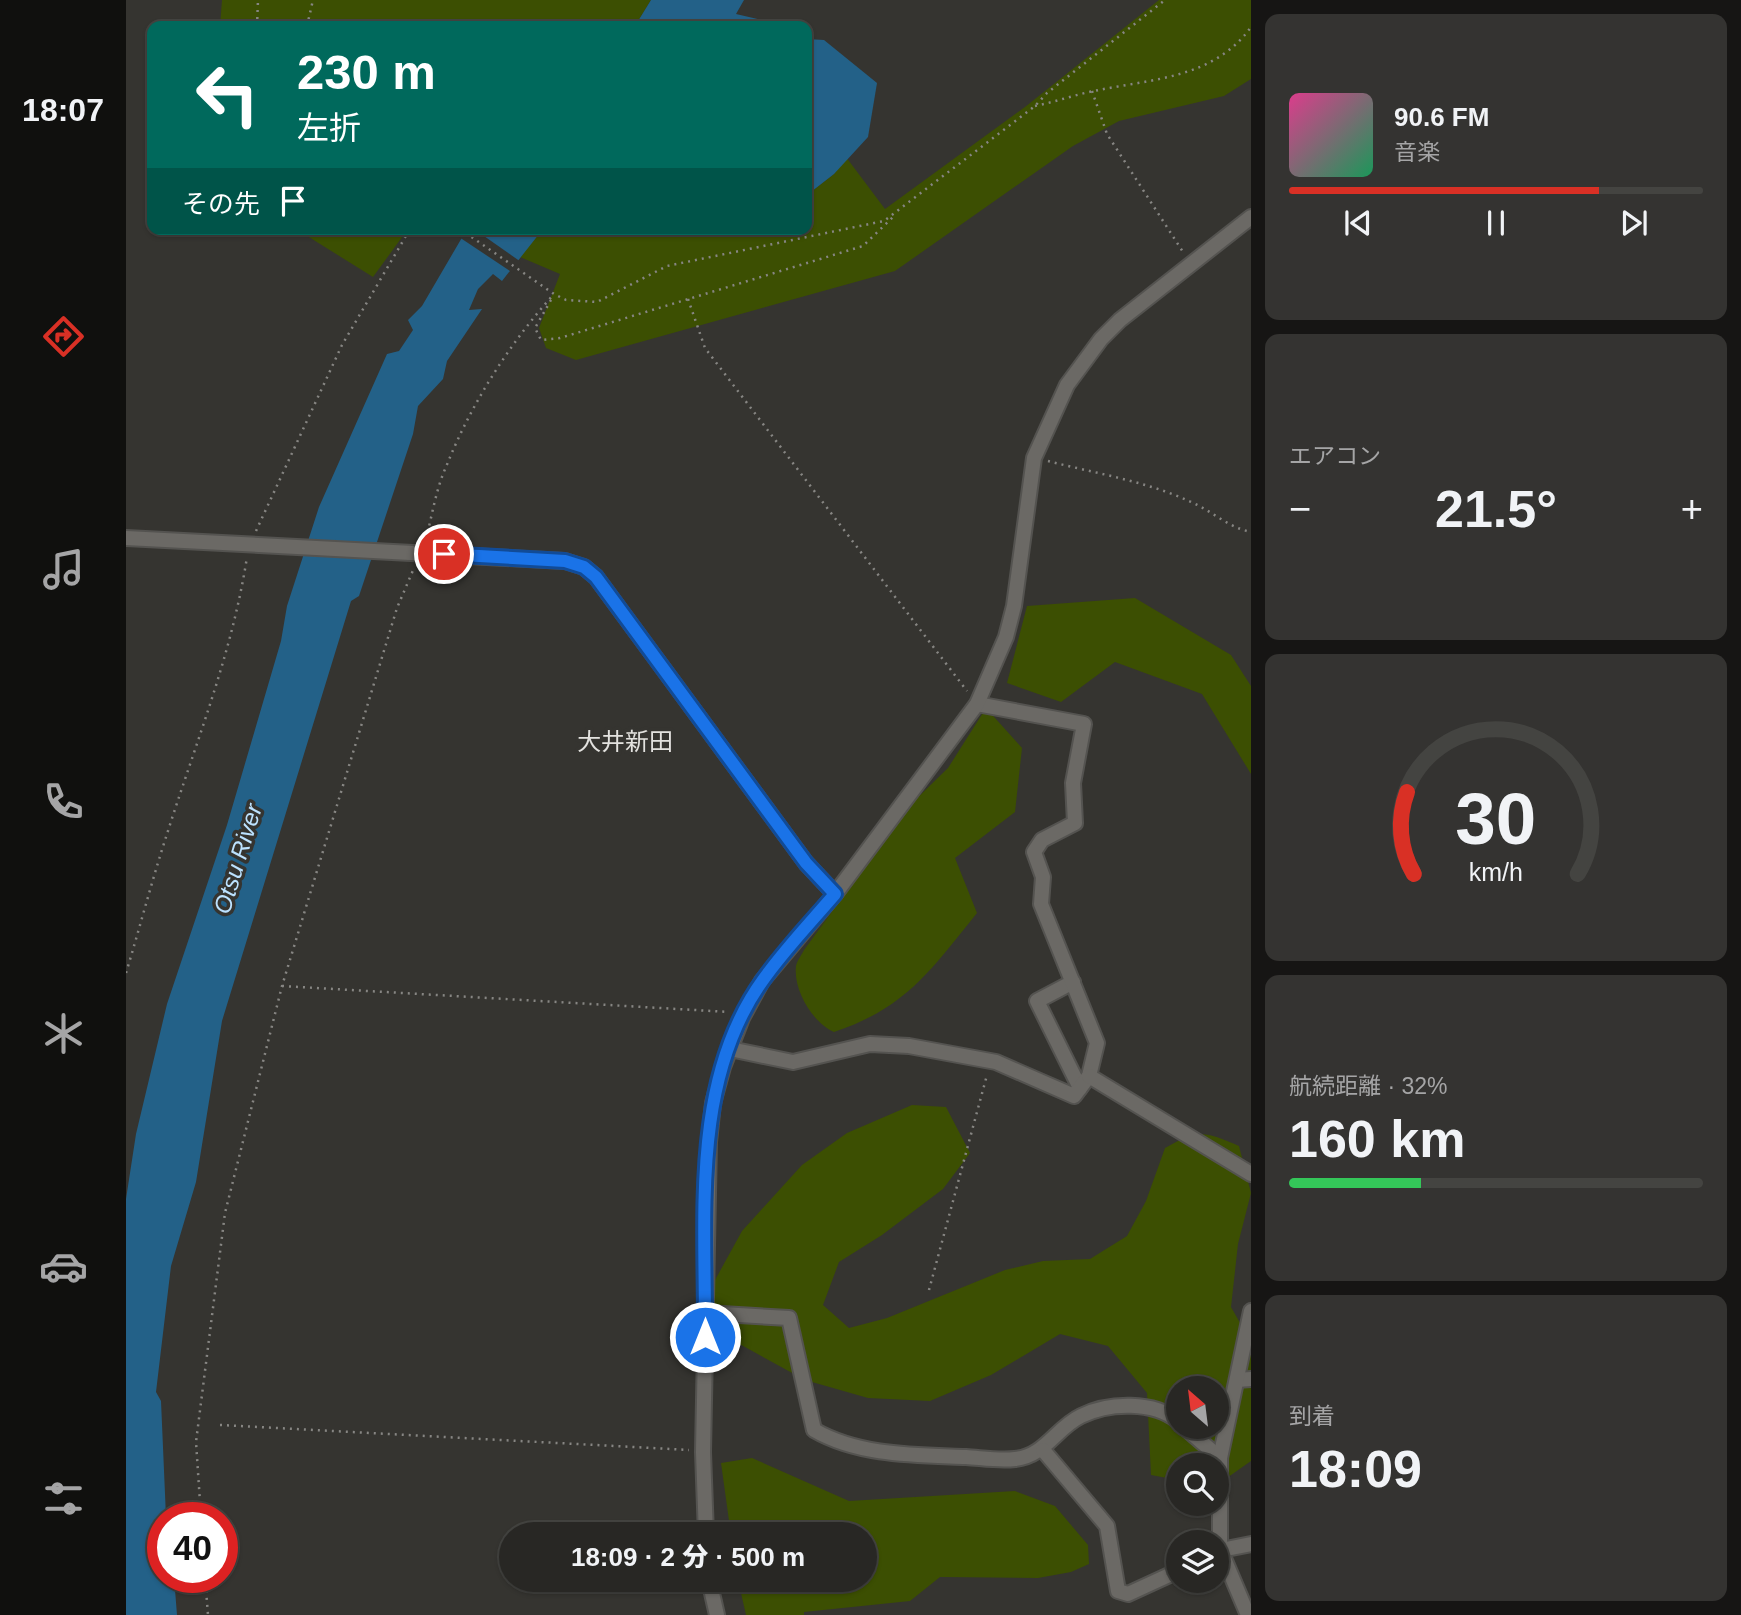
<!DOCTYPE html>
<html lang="ja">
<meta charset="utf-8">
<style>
:root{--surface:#282724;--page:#343331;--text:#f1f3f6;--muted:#a5a5a6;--line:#444441;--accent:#d93025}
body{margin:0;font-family:Helvetica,"Noto Sans JP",sans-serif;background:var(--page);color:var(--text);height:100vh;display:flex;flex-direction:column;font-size:26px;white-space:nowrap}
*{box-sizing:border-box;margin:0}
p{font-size:23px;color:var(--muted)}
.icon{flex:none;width:38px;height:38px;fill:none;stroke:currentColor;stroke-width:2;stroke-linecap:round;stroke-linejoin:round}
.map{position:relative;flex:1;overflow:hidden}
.details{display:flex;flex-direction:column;gap:14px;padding:14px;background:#161514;width:490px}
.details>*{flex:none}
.hud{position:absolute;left:21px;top:21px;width:665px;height:214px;border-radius:14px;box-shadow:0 2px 5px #0004,0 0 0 2px var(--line);background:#00695c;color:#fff;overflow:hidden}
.needle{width:46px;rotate:332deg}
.controls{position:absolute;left:1040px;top:1376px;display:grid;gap:14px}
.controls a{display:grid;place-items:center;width:63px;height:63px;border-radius:50%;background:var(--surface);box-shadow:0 2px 5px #0004,0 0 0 2px var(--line);font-size:35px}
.speed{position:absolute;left:21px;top:1502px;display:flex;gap:14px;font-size:35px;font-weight:700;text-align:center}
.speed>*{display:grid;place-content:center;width:91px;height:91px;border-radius:50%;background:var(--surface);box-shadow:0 2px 5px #0004,0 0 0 2px var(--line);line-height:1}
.speed .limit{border:10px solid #d22;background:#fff;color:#111}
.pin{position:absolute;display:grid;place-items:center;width:60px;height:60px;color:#fff;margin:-30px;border:4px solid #fff;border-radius:50%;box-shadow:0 2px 7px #0007}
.me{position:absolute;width:77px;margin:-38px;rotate:0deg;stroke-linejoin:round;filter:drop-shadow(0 0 5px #0008)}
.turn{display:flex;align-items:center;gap:24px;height:147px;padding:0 35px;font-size:32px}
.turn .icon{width:91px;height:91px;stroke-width:2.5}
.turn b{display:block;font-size:49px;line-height:60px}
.then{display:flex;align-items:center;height:66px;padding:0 35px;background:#0003;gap:14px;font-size:26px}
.big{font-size:52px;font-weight:800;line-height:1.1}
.details .card{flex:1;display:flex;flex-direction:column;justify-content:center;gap:10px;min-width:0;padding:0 24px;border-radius:14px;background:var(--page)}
.details .dial{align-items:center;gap:0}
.dial svg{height:182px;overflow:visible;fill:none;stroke:var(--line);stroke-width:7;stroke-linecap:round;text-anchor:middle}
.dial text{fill:var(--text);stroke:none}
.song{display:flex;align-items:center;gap:21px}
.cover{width:84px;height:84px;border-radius:10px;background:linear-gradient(135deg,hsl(330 70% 55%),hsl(150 70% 35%))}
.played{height:7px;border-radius:4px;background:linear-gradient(90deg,var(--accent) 75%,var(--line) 75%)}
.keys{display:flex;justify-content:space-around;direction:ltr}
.heat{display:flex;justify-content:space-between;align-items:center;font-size:38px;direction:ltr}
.charge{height:10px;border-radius:5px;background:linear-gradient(90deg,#34c759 32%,var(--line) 0)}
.trip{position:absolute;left:373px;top:1522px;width:378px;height:70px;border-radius:35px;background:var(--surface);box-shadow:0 2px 5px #0004,0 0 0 2px var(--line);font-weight:800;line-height:70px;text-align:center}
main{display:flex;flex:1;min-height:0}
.menu{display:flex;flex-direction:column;width:126px;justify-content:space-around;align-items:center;background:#10100e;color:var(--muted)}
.menu .icon{width:49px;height:49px}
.menu .on{color:var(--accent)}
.menu b{font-size:32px;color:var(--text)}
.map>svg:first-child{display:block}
</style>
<main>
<nav class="menu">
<b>18:07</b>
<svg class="icon on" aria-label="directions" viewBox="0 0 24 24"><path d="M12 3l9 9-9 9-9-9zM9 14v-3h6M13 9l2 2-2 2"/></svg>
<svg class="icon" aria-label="music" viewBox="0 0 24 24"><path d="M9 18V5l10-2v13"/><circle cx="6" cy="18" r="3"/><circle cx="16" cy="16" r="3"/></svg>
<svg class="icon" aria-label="phone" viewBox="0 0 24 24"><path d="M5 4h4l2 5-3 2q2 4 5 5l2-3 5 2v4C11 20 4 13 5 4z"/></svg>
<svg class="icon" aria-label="climate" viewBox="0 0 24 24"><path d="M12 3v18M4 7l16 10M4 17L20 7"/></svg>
<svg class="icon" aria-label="car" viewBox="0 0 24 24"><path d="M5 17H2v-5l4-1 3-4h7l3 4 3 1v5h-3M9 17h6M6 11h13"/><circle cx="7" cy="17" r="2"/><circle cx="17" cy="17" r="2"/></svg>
<svg class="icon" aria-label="filters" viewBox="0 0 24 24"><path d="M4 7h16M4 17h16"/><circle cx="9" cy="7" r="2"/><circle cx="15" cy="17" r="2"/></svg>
</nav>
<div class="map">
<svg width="1125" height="1615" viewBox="0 0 1125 1615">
<rect width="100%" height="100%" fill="#353430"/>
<!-- green -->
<g fill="#3c4f02" fill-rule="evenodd">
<polygon points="96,0 525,0 509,26 94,26"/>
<polygon points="1033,0 1125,0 1125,79 1098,96 993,121 947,146 769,271 450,360 420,348 413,328 434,274 394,257 417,229 681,229 681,195 708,174 720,157 759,209 899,107"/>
<polygon points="170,229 282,229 247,277"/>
<polygon points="1009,598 1105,655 1125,686 1125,774 1076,694 989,662 935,702 881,683 901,606"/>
<path d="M860,708L896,748L889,812L829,858L851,913C805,970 780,1008 708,1032C687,1023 667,990 670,966C671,961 676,954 678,950L783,806L822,768Z"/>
<path d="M786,1105L820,1107L844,1153L817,1189L756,1235L713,1262L697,1305L723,1328L761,1318L879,1270L917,1261L964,1259L1001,1236L1020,1201L1039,1148C1073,1129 1078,1131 1113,1146L1125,1193L1112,1244L1105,1307L1125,1342V1461L1098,1480L1090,1465H1052V1480L1025,1475L1021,1393L982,1346L934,1334L865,1375L804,1401L742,1398L679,1380L608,1341L591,1317L583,1291L616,1231L676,1165L721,1133ZM1052,1388H1090V1426H1052Z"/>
<polygon points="626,1458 723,1501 889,1491 929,1506 962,1545 963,1564 945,1572 912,1578 814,1577 784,1601 678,1612 678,1615 620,1615 612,1580 738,1580 738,1535 605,1535 595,1463"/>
</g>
<!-- water -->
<g fill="#236188">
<polygon points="525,0 618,0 610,14 662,26 509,26"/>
<polygon points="681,39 698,40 751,83 742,137 708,174 681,195"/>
<polygon points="341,229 417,229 376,281 367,274 352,289 343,310 356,309 321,361 317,379 292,406 287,434 233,596 225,601 96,1021 70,1182 45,1266 30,1392 35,1401 40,1517 37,1517 37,1577 48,1577 51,1615 0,1615 0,1199 10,1134 41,1004 101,825 155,641 161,606 193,507 261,354 273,351 287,330 282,320 296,306"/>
</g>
<!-- pier -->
<polygon fill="#353430" points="337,229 348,229 395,262 387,273 333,237"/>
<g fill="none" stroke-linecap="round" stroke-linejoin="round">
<defs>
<g id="minor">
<polyline points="0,538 439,561 458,567 470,577 680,863 709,894"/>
<polyline points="947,982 911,1001 954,1088"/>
<polyline points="604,1049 667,1062 744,1044 783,1046 870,1062 948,1096 963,1076 971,1043 915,904 917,877 908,852 916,840 949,823 947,783 958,724 851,704"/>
<polyline points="963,1076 1125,1174"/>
<path d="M579,1313L663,1318L688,1430C733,1456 789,1455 840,1457C856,1458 873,1461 889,1459C919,1456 930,1428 955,1416C983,1402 1028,1401 1052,1421"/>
<polyline points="1111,1380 1125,1379"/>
<polyline points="1057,1426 1094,1458"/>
<polyline points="917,1450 981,1526 992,1591 1002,1594 1052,1571"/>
<polyline points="580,1535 577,1452 583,1142 587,1103 597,1067 616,1018 636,981 709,894 851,704 880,637 888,606 908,458 941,385 975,339 994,320 1125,217"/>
<polyline points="1090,1551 1125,1544"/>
<polyline points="583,1580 591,1615"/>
<polyline points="1122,1615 1094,1549 1094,1458 1125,1311"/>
</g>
</defs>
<!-- minor casing -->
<use href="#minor" stroke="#545350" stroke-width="18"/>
<!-- path -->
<g stroke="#878683" stroke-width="2.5" stroke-dasharray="2 5" stroke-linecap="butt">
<polyline points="131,26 132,0"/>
<polyline points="181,26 187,0"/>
<polyline points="966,91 981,134 1057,252"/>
<path d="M909,106C929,102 948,95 968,91C1024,79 1088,79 1125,27"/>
<polyline points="334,229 428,294 440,300 471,302 541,266 758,221 909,106 921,93 1039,0"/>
<polyline points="562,299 579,348 841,691"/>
<polyline points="425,300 409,328 415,340 434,338 737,246 767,217"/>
<path d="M922,461C968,473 1019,481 1063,501C1085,510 1101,527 1125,532"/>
<polyline points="130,531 216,345 284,229"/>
<path d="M300,539C306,516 310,489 320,467C345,404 383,344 428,294"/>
<path d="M0,973C14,927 26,880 41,834C70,742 106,654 121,557"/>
<polyline points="156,986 603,1012"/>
<polyline points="803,1290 861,1075"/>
<polyline points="94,1425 563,1450"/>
<polyline points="75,1517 70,1442 99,1213 156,986 271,608 288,568"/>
<polyline points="79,1577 82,1615"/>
</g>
<!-- minor -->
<use href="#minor" stroke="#6b6965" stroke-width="14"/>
</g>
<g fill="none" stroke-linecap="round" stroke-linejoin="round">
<defs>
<path id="route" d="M318,554L439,561L458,567L470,577L680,863L709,894C685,922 658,950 637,980C564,1081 580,1220 579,1337"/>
</defs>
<!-- route casing -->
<use href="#route" stroke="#114b97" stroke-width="18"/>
<!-- route -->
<use href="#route" stroke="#1a73e8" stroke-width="12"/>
</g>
<g text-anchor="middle" stroke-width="7" stroke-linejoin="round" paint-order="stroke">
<!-- neighbourhood labels -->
<g font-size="24" fill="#e3e2df" stroke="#353430">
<text x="499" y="750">大井新田</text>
</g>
<!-- water labels -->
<g font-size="24" font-style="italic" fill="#bce2ff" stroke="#353430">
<text transform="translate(112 859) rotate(-73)" y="8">Otsu River</text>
</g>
</g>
</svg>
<div class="controls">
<a><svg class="needle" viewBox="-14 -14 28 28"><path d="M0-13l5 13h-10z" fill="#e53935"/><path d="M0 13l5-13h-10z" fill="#a5a5a6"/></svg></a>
<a><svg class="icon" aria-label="search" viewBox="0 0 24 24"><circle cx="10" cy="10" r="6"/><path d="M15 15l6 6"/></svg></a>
<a><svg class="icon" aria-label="layers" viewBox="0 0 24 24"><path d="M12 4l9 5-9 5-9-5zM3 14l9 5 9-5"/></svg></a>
</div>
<div class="speed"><div class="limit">40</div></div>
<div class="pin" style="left:318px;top:554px;background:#d93025"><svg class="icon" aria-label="arrive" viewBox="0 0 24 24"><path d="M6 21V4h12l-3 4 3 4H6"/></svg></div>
<svg class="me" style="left:579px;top:1337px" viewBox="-20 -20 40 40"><circle r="17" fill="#1a73e8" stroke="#fff" stroke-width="3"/><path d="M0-11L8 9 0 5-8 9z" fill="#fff"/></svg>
<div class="trip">18:09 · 2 分 · 500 m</div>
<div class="hud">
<div class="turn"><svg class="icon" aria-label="left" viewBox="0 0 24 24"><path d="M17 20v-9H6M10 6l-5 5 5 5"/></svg><div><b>230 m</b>左折</div></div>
<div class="then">その先<svg class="icon" aria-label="arrive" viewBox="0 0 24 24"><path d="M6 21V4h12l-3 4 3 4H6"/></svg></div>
</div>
</div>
<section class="details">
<div class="card">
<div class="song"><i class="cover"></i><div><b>90.6 FM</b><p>音楽</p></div></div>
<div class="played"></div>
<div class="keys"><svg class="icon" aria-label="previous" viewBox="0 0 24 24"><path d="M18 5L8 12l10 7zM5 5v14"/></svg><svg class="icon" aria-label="pause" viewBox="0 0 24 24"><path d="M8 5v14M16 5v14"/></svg><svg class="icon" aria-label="next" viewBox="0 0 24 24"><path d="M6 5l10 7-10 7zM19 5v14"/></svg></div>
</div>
<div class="card"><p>エアコン</p>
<div class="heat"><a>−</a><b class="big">21.5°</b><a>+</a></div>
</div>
<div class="card dial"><svg viewBox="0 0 100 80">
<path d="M14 69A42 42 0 1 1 86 69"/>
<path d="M14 69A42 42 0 0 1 11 33" stroke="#d93025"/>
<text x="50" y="56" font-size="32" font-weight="700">30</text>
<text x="50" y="72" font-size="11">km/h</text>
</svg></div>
<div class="card"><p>航続距離 · 32%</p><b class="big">160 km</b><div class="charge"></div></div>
<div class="card"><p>到着</p><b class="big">18:09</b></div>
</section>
</main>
